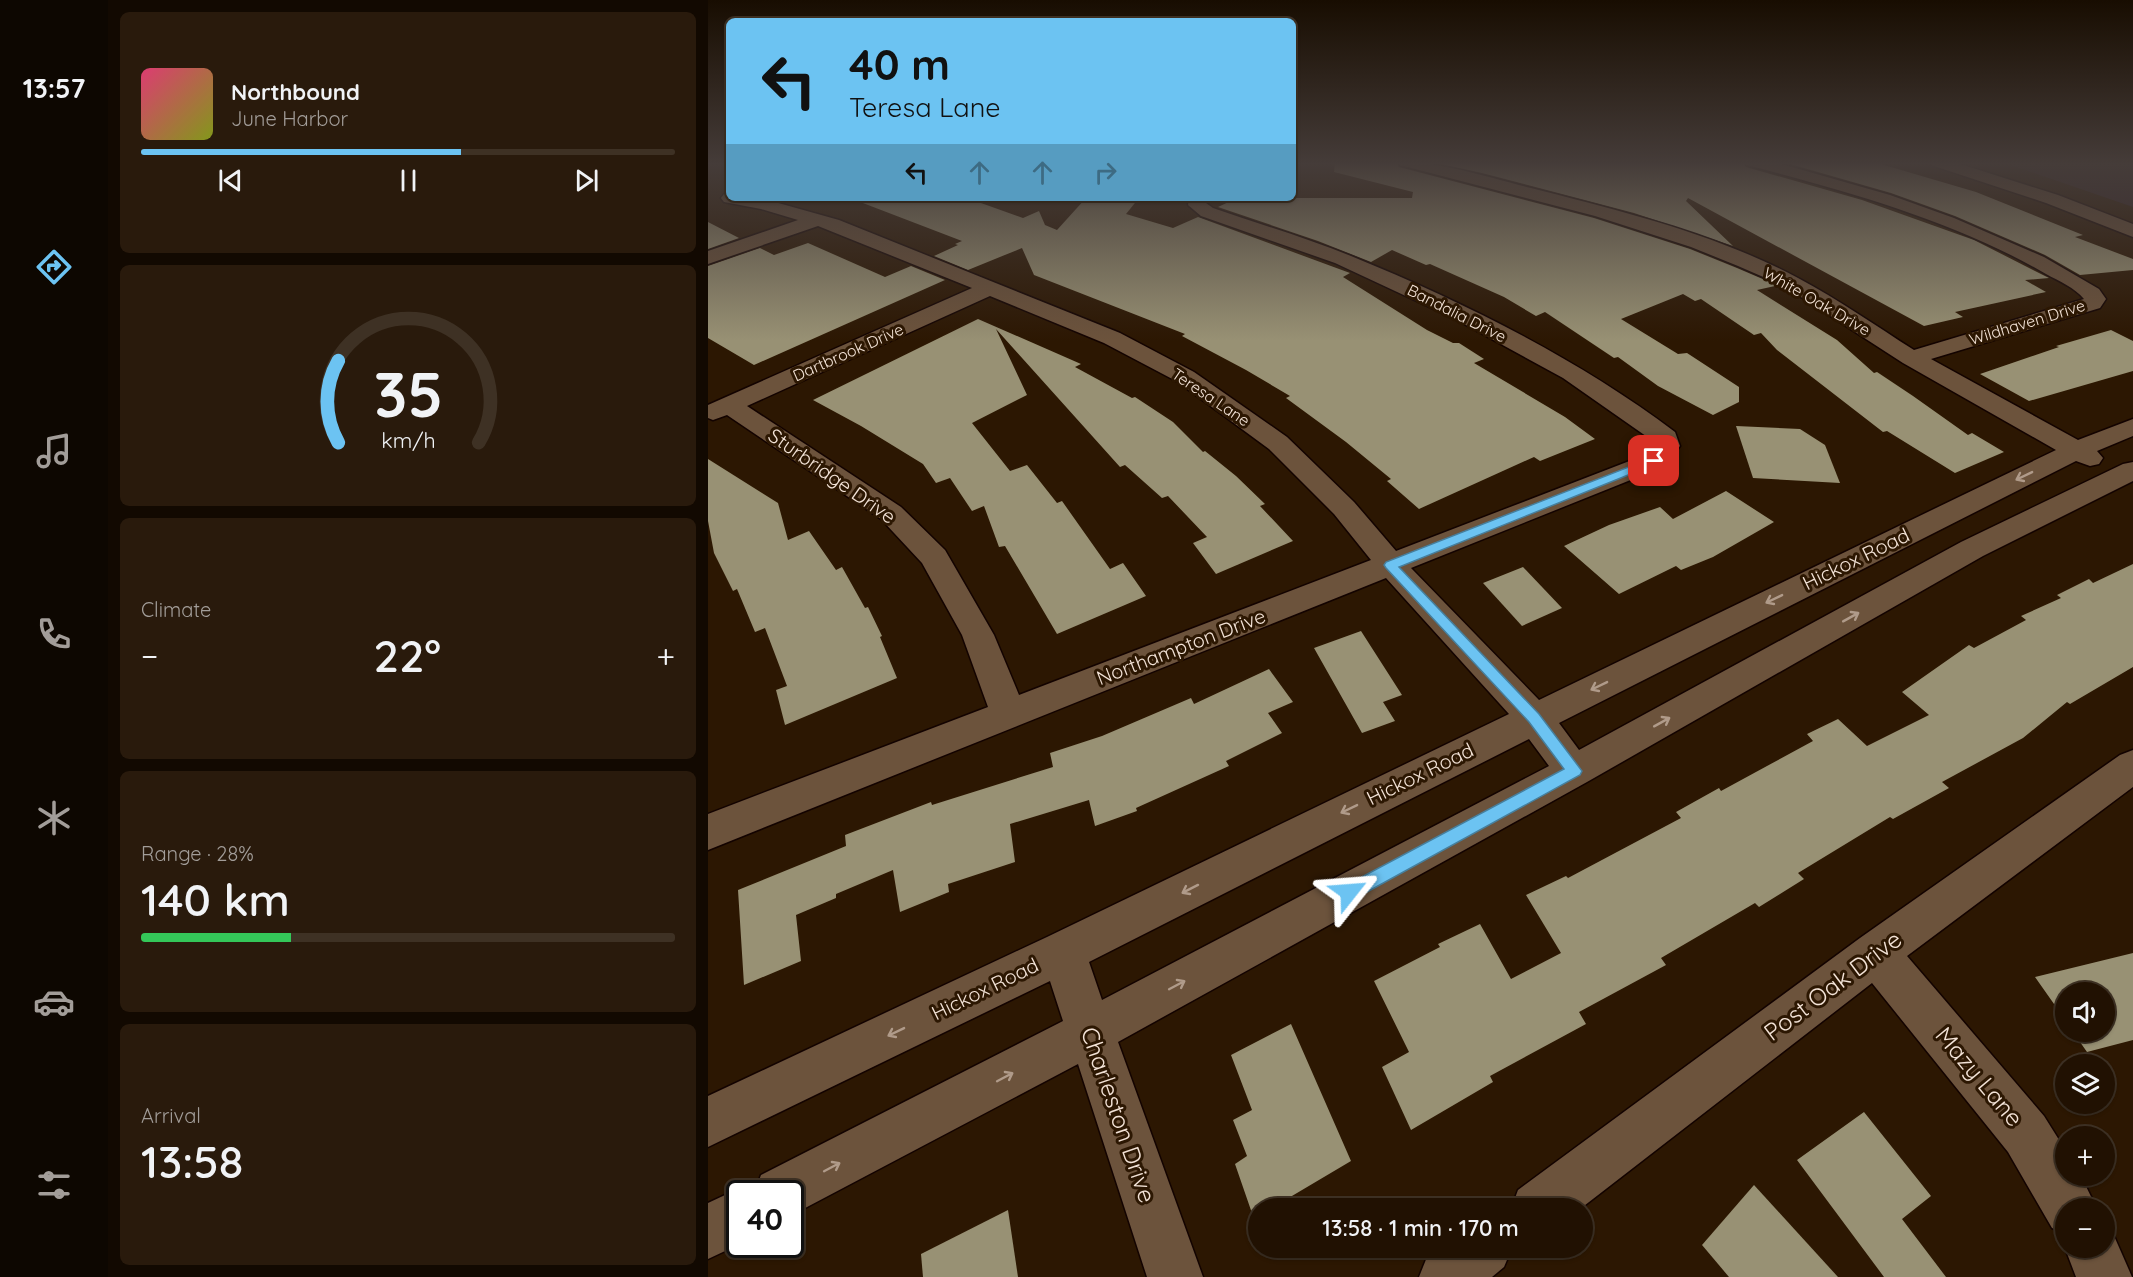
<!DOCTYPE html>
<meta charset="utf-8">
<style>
:root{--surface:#211102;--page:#291a0c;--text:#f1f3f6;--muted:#a29d99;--line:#3e3124;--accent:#6cc3f2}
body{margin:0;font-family:Quicksand,sans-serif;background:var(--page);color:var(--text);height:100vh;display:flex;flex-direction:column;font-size:22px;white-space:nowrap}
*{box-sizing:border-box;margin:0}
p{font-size:20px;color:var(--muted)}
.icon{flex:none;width:33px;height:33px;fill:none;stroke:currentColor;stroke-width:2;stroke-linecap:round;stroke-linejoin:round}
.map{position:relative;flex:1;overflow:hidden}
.drawer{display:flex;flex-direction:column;gap:12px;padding:12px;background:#120901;width:600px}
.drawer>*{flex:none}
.hud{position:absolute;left:18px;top:18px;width:570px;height:183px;border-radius:9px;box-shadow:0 2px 4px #0004,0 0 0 2px var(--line);background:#6cc3f2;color:#111;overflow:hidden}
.fabs{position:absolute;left:1347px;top:982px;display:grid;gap:12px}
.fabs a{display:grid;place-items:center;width:60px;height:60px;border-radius:50%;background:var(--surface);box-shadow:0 2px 4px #0004,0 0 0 2px var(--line);font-size:30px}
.speed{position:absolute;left:18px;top:1180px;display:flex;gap:12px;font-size:30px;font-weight:700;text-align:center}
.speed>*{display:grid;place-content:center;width:78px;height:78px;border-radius:50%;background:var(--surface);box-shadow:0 2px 4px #0004,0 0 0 2px var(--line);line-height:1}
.speed .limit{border:3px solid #111;border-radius:9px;background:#fff;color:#111}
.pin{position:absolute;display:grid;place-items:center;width:51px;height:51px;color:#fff;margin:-26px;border-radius:12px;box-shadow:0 3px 9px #0006}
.me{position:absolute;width:66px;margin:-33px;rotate:62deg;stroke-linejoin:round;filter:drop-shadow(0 0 4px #0008)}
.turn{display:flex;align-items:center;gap:21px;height:126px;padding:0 24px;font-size:27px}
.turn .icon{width:78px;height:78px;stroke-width:2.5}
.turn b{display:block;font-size:42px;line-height:51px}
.lanes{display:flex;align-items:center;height:57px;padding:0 24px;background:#0003;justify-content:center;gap:30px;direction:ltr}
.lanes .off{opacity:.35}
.big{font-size:45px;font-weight:600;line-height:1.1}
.drawer .widget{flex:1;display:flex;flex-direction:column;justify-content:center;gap:9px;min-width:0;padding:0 21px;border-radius:9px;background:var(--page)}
.drawer .dial{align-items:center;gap:0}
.dial svg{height:156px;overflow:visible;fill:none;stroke:var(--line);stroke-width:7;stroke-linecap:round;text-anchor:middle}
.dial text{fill:var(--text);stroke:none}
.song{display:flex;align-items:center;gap:18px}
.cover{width:72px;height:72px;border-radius:9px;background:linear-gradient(135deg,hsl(340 70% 55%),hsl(70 70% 35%))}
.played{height:6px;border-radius:3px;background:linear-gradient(90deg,var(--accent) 60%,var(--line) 60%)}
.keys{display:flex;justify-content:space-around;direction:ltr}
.heat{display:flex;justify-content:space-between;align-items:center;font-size:33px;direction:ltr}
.charge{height:9px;border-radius:4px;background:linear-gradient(90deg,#34c759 28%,var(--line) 0)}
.trip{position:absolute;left:540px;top:1198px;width:345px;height:60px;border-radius:30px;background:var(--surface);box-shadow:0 2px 4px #0004,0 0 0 2px var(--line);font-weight:600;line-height:60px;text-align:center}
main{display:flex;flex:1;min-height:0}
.dock{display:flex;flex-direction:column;width:108px;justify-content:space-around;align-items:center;background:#0d0701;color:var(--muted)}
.dock .icon{width:42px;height:42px}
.dock .on{color:var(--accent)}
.dock b{font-size:27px;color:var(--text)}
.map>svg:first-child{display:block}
</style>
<main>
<nav class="dock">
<b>13:57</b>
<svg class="icon on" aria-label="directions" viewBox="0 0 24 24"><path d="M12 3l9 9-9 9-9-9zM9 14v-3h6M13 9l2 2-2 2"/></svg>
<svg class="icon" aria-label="music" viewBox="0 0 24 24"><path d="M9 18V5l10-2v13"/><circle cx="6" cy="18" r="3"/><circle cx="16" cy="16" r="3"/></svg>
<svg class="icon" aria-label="phone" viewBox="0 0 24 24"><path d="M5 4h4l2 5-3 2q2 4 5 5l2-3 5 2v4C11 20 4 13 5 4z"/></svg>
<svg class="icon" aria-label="climate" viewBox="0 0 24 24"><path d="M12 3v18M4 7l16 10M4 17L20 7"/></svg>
<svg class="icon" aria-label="car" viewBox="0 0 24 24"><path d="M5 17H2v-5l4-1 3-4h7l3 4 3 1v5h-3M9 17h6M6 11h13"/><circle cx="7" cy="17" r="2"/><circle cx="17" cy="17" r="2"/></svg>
<svg class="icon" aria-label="filters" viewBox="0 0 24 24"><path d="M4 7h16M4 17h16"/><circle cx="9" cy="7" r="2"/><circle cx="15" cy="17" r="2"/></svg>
</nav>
<section class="drawer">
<div class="widget">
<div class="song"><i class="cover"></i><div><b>Northbound</b><p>June Harbor</p></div></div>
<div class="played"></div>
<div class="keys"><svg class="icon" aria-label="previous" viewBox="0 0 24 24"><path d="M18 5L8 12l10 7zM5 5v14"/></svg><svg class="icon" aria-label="pause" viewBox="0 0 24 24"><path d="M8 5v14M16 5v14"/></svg><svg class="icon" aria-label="next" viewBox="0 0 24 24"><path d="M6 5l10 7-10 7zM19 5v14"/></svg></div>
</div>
<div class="widget dial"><svg viewBox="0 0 100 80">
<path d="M14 69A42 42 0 1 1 86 69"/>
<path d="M14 69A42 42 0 0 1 14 27" stroke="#6cc3f2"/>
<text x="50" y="56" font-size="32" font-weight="700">35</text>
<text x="50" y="72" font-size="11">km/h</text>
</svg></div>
<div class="widget"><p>Climate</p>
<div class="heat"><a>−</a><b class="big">22°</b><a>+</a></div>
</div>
<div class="widget"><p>Range · 28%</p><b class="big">140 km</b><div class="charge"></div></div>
<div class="widget"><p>Arrival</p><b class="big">13:58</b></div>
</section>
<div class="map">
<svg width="1425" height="1277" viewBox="0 0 1425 1277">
<rect width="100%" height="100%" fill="#2c1702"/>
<!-- green -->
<polygon fill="#34232a" points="1294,162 1425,162 1425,207"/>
<!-- building -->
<g fill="#989174">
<polygon points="627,162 688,162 691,167 886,218 982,249 1029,268 1064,283 1067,286 1049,290 1129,340 1166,373 1169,372 1205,396 1260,435 1264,433 1296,452 1247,473 1179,431 1175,432 1069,350 1053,333 1046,335 993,299 987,301 975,294 913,319 970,354 979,353 1031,387 1031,402 1005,415 950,386 910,357 906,358 837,312 828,316 796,297 722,264 718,265 684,250 663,262 610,241 510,207 529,198 704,198 705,192 626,172"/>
<polygon points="723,162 1035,162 1038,167 1154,200 1266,240 1341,278 1317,280 1338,292 1247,312 1255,317 1216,326 980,198 978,201 1025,246 926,213 774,173"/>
<polygon points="1075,162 1166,162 1268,192 1375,235 1367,237 1425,259 1425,270 1372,275 1337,255 1247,216 1183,193"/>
<polygon points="147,198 259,198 315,218 331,211 337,225 349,230 378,198 431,198 418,214 465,228 490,217 642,273 635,277 719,330 745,343 751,343 776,359 766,363 857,417 887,439 832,461 826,457 711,509 679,481 683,479 638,442 578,398 582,396 538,370 474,336 477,334 326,275 314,248 260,270 226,256 250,245 247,244 254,241 147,200"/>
<polygon points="0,222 31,238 0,249"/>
<polygon points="100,243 177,277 203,266 237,280 46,365 0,338 0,266 52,248 66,255"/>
<polygon points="270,319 373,364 367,367 424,398 427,397 465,422 495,452 497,451 528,476 557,504 552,506 585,541 508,574 485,543 499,537 460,496 454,498 417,465 412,467 288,329 319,395 264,423 302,471 319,465 349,503 354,501 402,569 415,563 438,596 349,634 297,546 291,547 276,506 264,511 242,478 228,483 215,464 153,426 105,400"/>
<polygon points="1403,330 1425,341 1425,371 1321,401 1272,374 1351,347 1348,346"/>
<polygon points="1028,426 1092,429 1117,445 1132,483 1045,478"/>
<polygon points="0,459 70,503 80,540 101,531 128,570 134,567 157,608 160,607 174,636 172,637 189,678 77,725 68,690 79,686 57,628 47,632 29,589 25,591 6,553 0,521"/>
<polygon points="1018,491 1066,522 1005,557 973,570 968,566 911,594 856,546 901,525 952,507 965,519"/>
<polygon points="1425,564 1425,667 1362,704 1359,702 1315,738 1234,782 1241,788 1185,819 1182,817 1090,873 1096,879 1051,907 1047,903 953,958 958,965 871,1012 878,1024 782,1076 785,1082 703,1130 674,1067 701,1052 666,981 732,947 730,944 772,924 803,979 853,953 818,895 858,876 860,878 973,818 968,812 1011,788 1013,791 1105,741 1099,734 1130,719 1159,746 1221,715 1194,692 1261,645 1266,648 1318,620 1313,616 1353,598 1349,595 1381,579 1385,583"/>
<polygon points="815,567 854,608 814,626 775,583"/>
<polygon points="653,631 694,695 675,702 687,721 654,733 606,648"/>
<polygon points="561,669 585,702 560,713 574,733 518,761 521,766 428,808 429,811 387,826 381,800 302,824 307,862 240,884 241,892 192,912 185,870 128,894 128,898 88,915 93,961 36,985 30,890 138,846 137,835 223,802 224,805 345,767 342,753 394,736 483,698 486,704"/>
<polygon points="1425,953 1425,1040 1379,1052 1365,1032 1396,1032 1396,993 1358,993 1358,1021 1327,977"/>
<polygon points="583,1024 643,1161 562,1209 550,1209 550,1216 546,1219 527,1164 539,1156 525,1120 544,1110 523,1055"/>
<polygon points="1156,1112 1223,1196 1194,1219 1238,1277 1176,1277 1089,1160"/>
<polygon points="1046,1185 1130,1277 1021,1277 994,1245"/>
<polygon points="300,1210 310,1277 215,1277 213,1254"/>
</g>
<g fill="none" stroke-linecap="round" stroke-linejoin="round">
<defs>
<g id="minor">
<path d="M690,162C735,162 779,177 823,188C913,211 1008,234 1090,278C1130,299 1168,326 1206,350L1376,299C1367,288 1351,281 1338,274C1247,221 1141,192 1039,165L1037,162H1065L1084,167L1182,195L1246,218L1336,257L1391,289L1398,299L1392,308L1223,359L1370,440L1425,419V436L1389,451L1395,458L1391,464L1382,466L1368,461L851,723L871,750L1253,542L1415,464L1425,462V481L1275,556L879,782L410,1042L495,1277H439L370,1064L82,1216V1194H46L53,1175L355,1021L342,981L0,1147V1096L339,937L801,714L678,578L0,850V814L280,707L254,635L214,563L173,519L19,415L5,420L0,418V405L264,288L110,226L0,264V251L90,220L53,209L16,202L13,198L16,194L21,193V198L56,199L131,220L412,333L486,372L579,437L646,502L688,551L937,455L946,445L945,441L855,378L747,319L627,263L493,216L480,205L481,198H499L498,203L505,208C551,224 599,238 643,256C756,302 870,359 967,432L972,446L955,467L703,568L831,700L1348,450L1195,363L1076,286L1030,266L983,247L887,216L692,165ZM282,296L396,343L470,382L561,449L626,514L663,560L311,695L286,635L237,550L193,507L39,406ZM821,739L841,766L394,1000L381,962Z"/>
<polygon points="1221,162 1246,162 1350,195 1425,224 1425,237 1338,203 1223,165"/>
<polygon points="1425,750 1425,787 1199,956 1336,1116 1358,1151 1358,1176 1373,1176 1389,1209 1358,1209 1358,1233 1344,1228 1300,1152 1164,983 872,1209 803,1209 810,1190 1152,938 1412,755"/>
<polygon points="32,1188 45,1194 32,1194 32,1244 0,1259 0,1203"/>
<polygon points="1396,1226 1403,1229 1424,1277 1368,1277 1357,1248 1358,1246 1396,1248"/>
<polygon points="732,1248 804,1248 796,1267 784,1277 711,1277 719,1257"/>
</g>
</defs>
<!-- minor casing -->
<use href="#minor" stroke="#130300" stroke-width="3"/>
<!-- minor -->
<use href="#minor" fill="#6c533c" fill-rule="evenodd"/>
</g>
<!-- one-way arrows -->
<defs><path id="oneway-shaft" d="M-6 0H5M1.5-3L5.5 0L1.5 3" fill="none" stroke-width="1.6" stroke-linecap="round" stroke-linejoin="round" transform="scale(1.5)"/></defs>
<g stroke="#b09b8a">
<use href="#oneway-shaft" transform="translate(1316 476) rotate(154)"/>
<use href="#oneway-shaft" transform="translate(1066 599) rotate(154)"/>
<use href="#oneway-shaft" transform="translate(1143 617) rotate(-29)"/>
<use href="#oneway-shaft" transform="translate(891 686) rotate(154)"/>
<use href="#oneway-shaft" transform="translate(954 722) rotate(-29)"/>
<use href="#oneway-shaft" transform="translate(641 809) rotate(154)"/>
<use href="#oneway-shaft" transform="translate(482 889) rotate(153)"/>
<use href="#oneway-shaft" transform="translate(469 985) rotate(-28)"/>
<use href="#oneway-shaft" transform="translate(188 1032) rotate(154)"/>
<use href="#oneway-shaft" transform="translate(297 1077) rotate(-28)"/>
<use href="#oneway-shaft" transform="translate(124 1167) rotate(-28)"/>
</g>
<!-- sky -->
<linearGradient id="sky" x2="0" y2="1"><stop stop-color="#180d01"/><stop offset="0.48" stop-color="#453c39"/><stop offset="1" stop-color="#453c39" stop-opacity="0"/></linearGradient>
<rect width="1425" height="341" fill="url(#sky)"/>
<!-- route -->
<polygon fill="#6cc3f2" stroke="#467f9d" stroke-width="1.5" points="946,457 952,461 950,463 691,567 831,714 874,771 872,775 648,898 641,900 635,898 633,892 635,887 856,769 821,722 678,568 676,565 678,562"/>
<g text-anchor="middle" stroke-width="6" stroke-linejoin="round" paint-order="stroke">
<!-- far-street labels -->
<g font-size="16" fill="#f3e3d7" stroke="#2c1702">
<text transform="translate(1109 301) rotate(30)" y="6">White Oak Drive</text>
<text transform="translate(749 313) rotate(27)" y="6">Bandalia Drive</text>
<text transform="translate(1319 322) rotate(-17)" y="6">Wildhaven Drive</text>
<text transform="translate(140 352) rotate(-24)" y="6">Dartbrook Drive</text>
<text transform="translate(503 397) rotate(34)" y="6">Teresa Lane</text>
</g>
<!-- street labels -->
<g font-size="20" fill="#f3e3d7" stroke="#2c1702">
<text transform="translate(124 476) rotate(35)" y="7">Sturbridge Drive</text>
<text transform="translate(1148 559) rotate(-26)" y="7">Hickox Road</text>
<text transform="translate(473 647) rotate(-21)" y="7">Northampton Drive</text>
<text transform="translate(712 774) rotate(-26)" y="7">Hickox Road</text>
<text transform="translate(277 989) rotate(-26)" y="7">Hickox Road</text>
</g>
<!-- near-street labels -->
<g font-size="24" fill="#f3e3d7" stroke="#2c1702">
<text transform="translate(1125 986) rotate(-37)" y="8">Post Oak Drive</text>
<text transform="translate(1271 1077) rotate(50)" y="8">Mazy Lane</text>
<text transform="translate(410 1115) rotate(71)" y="8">Charleston Drive</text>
</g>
</g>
</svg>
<div class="fabs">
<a><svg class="icon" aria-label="sound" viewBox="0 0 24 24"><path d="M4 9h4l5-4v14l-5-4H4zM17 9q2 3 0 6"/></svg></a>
<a><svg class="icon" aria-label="layers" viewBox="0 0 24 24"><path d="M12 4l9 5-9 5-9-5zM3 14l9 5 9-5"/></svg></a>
<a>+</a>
<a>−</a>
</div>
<div class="speed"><div class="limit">40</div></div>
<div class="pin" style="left:946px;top:461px;background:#d93025"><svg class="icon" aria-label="arrive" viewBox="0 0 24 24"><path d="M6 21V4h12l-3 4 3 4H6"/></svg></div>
<svg class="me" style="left:641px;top:892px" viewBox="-20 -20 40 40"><path d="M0-17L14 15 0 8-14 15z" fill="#6cc3f2" stroke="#fff" stroke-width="4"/></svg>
<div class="trip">13:58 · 1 min · 170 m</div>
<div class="hud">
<div class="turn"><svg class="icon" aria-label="left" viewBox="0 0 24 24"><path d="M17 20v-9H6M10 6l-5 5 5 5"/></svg><div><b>40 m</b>Teresa Lane</div></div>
<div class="lanes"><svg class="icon" aria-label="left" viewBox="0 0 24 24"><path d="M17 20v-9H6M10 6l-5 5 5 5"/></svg><svg class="icon off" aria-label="ahead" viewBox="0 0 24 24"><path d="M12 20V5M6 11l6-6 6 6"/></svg><svg class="icon off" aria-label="ahead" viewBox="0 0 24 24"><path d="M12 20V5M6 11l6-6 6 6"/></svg><svg class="icon off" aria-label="right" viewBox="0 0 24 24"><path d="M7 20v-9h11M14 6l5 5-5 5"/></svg></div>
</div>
</div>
</main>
